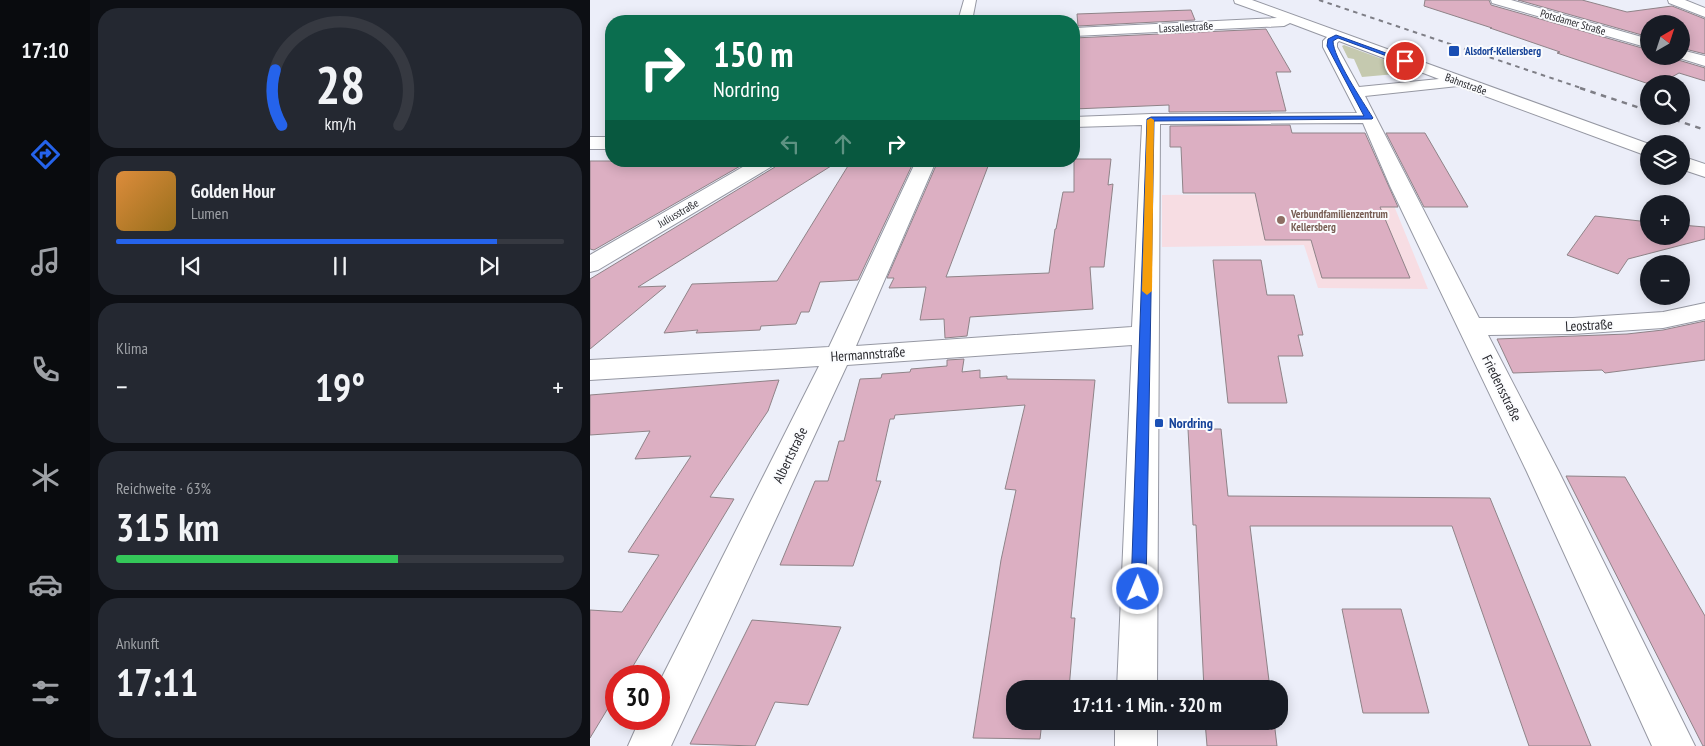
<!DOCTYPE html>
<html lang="de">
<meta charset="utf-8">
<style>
:root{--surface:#171b24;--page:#242831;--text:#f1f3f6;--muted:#9ea1a6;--line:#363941;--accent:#2563eb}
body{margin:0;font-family:"PT Sans Narrow",sans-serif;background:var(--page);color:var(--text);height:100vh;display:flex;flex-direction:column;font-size:19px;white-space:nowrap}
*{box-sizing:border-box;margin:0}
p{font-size:16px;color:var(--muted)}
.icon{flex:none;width:28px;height:28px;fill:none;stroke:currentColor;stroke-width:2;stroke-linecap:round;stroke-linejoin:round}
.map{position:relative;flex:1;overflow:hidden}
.side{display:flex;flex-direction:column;gap:8px;padding:8px;background:#0d0f14;width:500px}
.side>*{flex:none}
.top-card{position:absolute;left:15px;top:15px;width:475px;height:152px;border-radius:20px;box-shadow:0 2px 12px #0003;background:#0b6e4f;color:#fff;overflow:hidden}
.needle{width:32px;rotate:39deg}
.tools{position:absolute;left:1050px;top:15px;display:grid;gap:10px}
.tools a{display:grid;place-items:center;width:50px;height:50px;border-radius:50%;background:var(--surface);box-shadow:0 2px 12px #0003;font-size:25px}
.speed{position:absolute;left:15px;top:665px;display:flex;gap:10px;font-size:25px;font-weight:700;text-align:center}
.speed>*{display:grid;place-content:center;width:65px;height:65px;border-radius:50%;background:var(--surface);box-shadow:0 2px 12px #0003;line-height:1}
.speed .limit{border:8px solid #d22;background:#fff;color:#111}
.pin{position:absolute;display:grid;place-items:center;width:42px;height:42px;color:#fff;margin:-21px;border:2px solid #fff;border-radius:50%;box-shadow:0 1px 5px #0007}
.me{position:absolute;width:55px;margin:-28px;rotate:1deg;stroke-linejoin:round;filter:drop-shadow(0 0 4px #0008)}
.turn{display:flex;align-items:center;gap:18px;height:105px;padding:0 25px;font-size:22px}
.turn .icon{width:65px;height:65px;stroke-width:2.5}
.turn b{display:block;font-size:35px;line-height:42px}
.lanes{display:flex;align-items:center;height:48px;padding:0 25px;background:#0003;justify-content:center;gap:25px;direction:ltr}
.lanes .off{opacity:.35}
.big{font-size:38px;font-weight:600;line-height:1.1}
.side .widget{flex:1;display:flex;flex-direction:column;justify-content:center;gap:8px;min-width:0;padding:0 18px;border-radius:20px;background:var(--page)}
.side .dial{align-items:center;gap:0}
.dial svg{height:130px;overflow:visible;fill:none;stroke:var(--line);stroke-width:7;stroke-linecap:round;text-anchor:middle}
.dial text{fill:var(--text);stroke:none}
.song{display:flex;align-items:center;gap:15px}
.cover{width:60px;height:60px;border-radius:8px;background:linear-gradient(135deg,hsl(30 70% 55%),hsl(40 70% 35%))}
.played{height:5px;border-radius:2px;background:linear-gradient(90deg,var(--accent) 85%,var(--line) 85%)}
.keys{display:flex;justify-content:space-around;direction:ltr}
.heat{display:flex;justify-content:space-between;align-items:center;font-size:28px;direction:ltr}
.charge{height:8px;border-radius:4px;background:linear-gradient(90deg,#34c759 63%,var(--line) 0)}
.trip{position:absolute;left:416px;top:680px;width:282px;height:50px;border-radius:20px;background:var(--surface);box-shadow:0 2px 12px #0003;font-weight:600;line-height:50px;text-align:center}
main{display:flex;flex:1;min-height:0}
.menu{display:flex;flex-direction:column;width:90px;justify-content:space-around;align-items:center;background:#090b0e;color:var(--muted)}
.menu .icon{width:35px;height:35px}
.menu .on{color:var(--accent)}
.menu b{font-size:22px;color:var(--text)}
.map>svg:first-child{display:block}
</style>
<main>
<nav class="menu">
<b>17:10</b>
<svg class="icon on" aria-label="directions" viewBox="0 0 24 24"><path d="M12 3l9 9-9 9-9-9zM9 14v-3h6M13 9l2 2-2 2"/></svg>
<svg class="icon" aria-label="music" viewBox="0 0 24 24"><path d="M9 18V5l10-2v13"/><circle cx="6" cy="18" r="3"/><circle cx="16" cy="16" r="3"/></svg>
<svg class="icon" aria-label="phone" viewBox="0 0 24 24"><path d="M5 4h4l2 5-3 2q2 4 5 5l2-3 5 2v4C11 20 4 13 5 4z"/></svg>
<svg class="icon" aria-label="climate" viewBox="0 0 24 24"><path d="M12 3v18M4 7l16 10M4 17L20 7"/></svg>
<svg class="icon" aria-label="car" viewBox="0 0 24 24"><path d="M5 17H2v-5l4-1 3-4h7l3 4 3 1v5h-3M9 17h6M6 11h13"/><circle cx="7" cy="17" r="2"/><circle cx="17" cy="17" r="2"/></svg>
<svg class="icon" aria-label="filters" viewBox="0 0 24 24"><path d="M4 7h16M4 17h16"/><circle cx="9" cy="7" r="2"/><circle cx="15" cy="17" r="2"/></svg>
</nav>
<section class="side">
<div class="widget dial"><svg viewBox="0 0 100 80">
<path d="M14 69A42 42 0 1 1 86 69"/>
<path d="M14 69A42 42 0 0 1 10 35" stroke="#2563eb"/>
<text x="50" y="56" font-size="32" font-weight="700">28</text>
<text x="50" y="72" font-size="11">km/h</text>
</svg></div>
<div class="widget">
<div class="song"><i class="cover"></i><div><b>Golden Hour</b><p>Lumen</p></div></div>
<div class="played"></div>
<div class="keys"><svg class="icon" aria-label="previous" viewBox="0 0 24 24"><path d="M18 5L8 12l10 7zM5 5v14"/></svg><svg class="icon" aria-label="pause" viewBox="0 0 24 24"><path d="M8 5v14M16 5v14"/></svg><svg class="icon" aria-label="next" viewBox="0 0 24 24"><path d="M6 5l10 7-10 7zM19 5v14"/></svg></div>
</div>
<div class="widget"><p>Klima</p>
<div class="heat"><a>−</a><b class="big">19°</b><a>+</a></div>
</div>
<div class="widget"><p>Reichweite · 63%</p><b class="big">315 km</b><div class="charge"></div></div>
<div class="widget"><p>Ankunft</p><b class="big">17:11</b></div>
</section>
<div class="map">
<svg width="1115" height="746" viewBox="0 0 1115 746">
<rect width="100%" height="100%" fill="#eceef9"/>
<!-- education -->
<polygon fill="#f7dde3" points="789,169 838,289 728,288 714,245 572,247 572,195 668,194"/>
<!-- green -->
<polygon fill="#c5c9af" points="754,45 828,72 772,77 764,59 758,58 752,46"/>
<!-- building -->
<g fill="#dcafc2" stroke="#8f8388">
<polygon points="835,0 899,0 901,5 1059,50 1059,56 1084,56 1085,59 1115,68 1115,81 1089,73 1069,84 1059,84 967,53 970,52 900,28 902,28 834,6"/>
<polygon points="928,0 992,0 1037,12 1082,6 1115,19 1115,54 1091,48 1091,24 1059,24 1059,37"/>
<polygon points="601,10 605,20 488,26 487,14"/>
<polygon points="676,29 701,72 686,72 696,111 579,112 579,105 484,109 484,38"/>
<polygon points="700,125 702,133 775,133 808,207 790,207 820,278 732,278 721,240 675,240 665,193 593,193 591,147 580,147 580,126"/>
<polygon points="796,133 835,133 878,207 834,207"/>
<polygon points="484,159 521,159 518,185 523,184 514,267 500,267 503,309 380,317 377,336 355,338 354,319 330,320 336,287 299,288 304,278 297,278 348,161 400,161 356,277 459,273 465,229 466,229 473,192 484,192"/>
<polygon points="0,161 159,161 4,250 0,249"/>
<polygon points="188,161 249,161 48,287 76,286 0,349 0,279 185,167"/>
<polygon points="261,161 324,161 268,280 230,282 219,312 211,312 206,324 171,326 170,330 106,333 108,330 74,333 102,284 187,281"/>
<polygon points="1005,216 1059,222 1059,236 1091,236 1091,225 1115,227 1115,239 1038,259 1028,274 977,255"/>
<polygon points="623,260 671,260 677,295 704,295 713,335 708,335 713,356 688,356 697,403 638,403"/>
<polygon points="1115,321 1115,360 1015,373 1012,370 923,373 907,339 1037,334 1073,330"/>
<polygon points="374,359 372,372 390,370 390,378 417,376 417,379 505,380 481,618 485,618 479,689 425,689 425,721 452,721 450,739 383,738 411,560 426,490 415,489 435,405 305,415 304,419 300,419 286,481 291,481 263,566 190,565 225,481 238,481 249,441 254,441 270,379 291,378 292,374 320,372 321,369 357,366 357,360"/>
<polygon points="189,380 178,411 120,497 144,499 37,676 26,676 26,695 0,738 0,610 32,612 69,555 38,552 101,456 45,459 60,431 0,435 0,395"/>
<polygon points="598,429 631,429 638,496 900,498 1001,746 939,746 862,526 660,526 680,689 614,689 606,525 603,525"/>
<polygon points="976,476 1035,477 1115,616 1115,746 1113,746"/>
<polygon points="752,609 811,609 839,713 773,713"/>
<polygon points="162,620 251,627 218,705 185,702 165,746 100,744"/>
<polygon points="615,721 684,721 687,746 617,746"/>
</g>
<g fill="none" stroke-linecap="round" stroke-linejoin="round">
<defs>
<g id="minor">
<polygon points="374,0 386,0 382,21 368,21"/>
<path d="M644,0H662L1059,144V156L1052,154L868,86L775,96L889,318H983L1073,312L1115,303V319L1073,328L983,334L898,335L969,472L1105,746H1062L937,472L800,186L773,123L570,124L567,689H527L542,345L257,365L81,746H38L50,719H69V683L229,366L0,380V360L239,347L326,161H346L266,346L542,327L552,125L484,127V117L561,114L767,113L733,47V41L737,37L700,23L694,26L484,36V28L687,18L645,3ZM749,41L849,79L769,87L747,47V43Z"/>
<polygon points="901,0 921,0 1059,39 1059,48 902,3"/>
<polygon points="1078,0 1095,0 1115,8 1115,17 1079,3"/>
<polygon points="1091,50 1115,56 1115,66 1086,57 1091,56"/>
<rect x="0" y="137" width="21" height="12"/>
<polygon points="1091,156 1115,164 1115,177 1091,169"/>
<polygon points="163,161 186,161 184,165 8,270 0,272 0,255"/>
<rect x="525" y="721" width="42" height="25"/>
</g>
</defs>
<!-- minor casing -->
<use href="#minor" stroke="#9698a3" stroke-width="2"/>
<!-- minor -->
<use href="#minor" fill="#fff" fill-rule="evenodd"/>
<!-- rail-far1 -->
<polyline stroke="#7e7e86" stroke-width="2" stroke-dasharray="4.5 4.5" stroke-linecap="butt" points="729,0 994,89"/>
<!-- rail -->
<g stroke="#7e7e86" stroke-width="2.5" stroke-dasharray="5.5 5.5" stroke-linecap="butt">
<polyline points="990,88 1059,111"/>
<polyline points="1074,116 1115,130"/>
</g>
</g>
<!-- route -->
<path fill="#2563eb" stroke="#184099" d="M746,35L818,61L813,62L748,38L743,41C743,57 773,102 783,118L782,119L564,121L556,589L554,594L548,596L543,594L541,589L557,119L561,117L774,116L737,46L738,39Z"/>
<!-- slow -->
<polygon fill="#f59e0b" points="561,118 564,120 562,291 557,295 552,291 557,120"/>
<!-- markers -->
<g fill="#1a4fb4" stroke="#fbfcfe" stroke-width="2">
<rect x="858" y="45" width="12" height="12" rx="2.5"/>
<rect x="564" y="418" width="10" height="10" rx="2.5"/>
</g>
<circle fill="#8d6e63" stroke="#fbfcfe" stroke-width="2" cx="691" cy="220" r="5"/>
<g text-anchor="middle" stroke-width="4" stroke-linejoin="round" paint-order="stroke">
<!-- far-street labels -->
<g font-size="11" fill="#27272c" stroke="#fbfcfe">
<text transform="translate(983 22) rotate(16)" y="4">Potsdamer Straße</text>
<text transform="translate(596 27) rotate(-3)" y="4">Lassallestraße</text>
<text transform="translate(876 84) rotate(20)" y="4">Bahnstraße</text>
<text transform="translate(88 213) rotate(-30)" y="4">Juliusstraße</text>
</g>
<!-- far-transit labels -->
<g font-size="11" font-weight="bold" fill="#164399" stroke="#fbfcfe" text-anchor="start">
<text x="875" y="55">Alsdorf-Kellersberg</text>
</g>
<!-- far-education labels -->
<g font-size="11" font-weight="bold" fill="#785e54" stroke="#fbfcfe" text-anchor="start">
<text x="701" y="218">Verbundfamilienzentrum<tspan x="701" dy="13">Kellersberg</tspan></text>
</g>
<!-- street labels -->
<g font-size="14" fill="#27272c" stroke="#fbfcfe">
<text transform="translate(999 325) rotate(-3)" y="5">Leostraße</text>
<text transform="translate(278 354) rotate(-4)" y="5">Hermannstraße</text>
<text transform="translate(912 388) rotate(64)" y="5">Friedensstraße</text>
<text transform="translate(200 455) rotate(-64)" y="5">Albertstraße</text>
</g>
<!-- transit labels -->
<g font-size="14" font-weight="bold" fill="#164399" stroke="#fbfcfe" text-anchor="start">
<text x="579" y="428">Nordring</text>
</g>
</g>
</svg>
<div class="tools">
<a><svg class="needle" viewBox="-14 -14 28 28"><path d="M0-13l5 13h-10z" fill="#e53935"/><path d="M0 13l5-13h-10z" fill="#9ea1a6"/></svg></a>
<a><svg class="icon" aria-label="search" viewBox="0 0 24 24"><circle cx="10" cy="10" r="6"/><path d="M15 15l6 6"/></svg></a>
<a><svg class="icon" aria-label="layers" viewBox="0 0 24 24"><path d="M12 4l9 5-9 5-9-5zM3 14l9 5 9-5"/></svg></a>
<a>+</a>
<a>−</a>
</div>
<div class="speed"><div class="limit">30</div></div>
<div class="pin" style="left:815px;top:61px;background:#d93025"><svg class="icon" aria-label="arrive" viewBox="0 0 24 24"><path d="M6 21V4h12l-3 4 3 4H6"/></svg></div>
<svg class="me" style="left:548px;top:589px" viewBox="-20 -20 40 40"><circle r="17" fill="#2563eb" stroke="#fff" stroke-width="3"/><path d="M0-11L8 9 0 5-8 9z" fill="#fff"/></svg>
<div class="trip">17:11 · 1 Min. · 320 m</div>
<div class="top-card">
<div class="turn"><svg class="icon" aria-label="right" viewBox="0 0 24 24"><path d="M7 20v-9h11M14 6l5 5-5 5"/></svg><div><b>150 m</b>Nordring</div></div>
<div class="lanes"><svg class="icon off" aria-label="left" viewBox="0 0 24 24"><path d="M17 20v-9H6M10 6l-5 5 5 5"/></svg><svg class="icon off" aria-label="ahead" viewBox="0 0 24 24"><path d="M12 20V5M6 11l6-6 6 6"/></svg><svg class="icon" aria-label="right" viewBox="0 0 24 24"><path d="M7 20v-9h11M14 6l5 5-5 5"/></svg></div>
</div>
</div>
</main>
